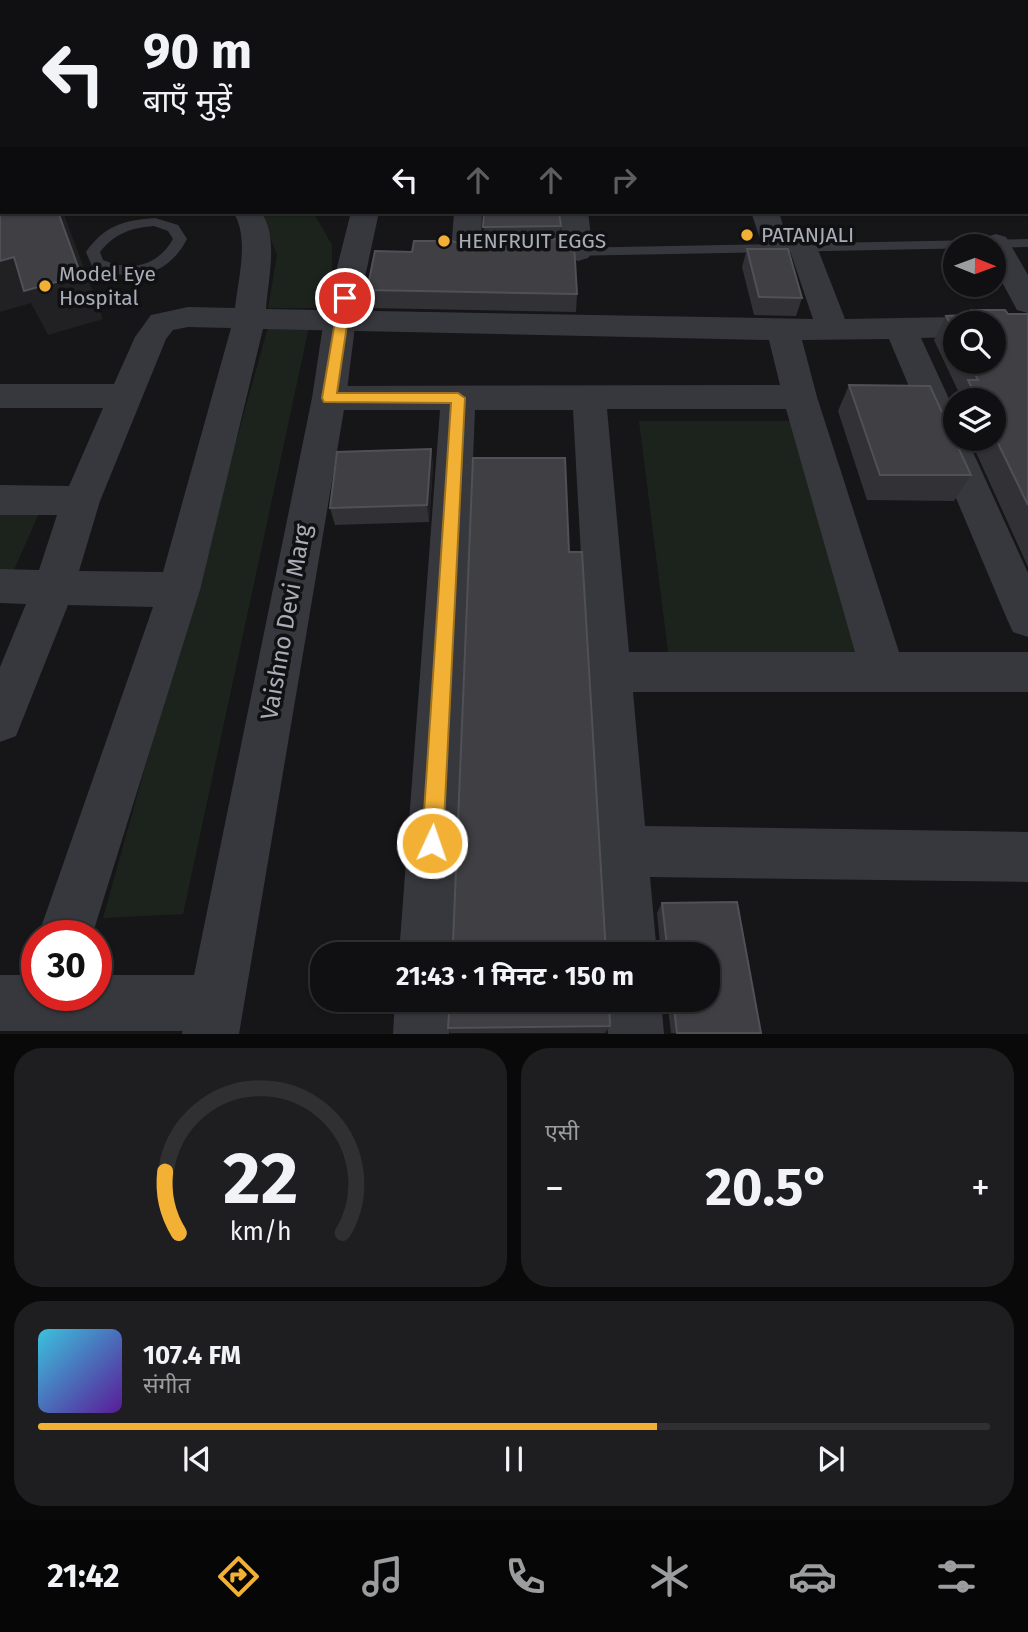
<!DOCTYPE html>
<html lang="hi">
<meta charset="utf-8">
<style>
:root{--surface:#101012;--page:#1e1e20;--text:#f1f3f6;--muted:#9c9d9f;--line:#303032;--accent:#f2b134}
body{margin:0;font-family:"Fira Sans","Noto Sans Devanagari",sans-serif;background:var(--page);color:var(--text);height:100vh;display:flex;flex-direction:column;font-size:26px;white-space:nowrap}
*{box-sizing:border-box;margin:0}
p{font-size:23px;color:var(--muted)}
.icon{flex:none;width:38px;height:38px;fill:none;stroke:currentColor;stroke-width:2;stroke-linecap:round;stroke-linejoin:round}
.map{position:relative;height:1034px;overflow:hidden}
.side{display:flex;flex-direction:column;gap:14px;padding:14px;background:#09090a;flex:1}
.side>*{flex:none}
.banner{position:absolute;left:0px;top:0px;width:1029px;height:214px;box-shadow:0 2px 5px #0004,0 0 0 2px var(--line);background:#101012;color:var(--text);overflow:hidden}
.needle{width:46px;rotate:91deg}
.controls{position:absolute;left:943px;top:234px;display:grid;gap:14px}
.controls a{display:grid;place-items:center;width:63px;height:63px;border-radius:50%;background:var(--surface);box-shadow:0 2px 5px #0004,0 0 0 2px var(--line);font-size:35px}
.speed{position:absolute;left:21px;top:920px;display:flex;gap:14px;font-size:35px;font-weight:700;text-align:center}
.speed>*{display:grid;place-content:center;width:91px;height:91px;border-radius:50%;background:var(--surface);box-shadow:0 2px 5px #0004,0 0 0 2px var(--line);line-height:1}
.speed .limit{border:10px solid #d22;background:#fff;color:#111}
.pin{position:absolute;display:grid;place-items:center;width:60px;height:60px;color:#fff;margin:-30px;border:4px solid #fff;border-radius:50%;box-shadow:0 2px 7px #0007}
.me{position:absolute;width:77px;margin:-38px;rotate:3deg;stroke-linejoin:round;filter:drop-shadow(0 0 5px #0008)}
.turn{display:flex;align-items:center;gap:24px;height:147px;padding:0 28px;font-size:32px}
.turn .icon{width:91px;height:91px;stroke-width:2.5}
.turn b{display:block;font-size:49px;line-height:60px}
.lanes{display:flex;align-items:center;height:66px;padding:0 28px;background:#0003;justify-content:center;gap:35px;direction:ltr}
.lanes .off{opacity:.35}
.big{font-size:52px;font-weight:700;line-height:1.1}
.side .card{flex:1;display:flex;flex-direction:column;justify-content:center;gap:10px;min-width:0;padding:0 24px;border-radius:28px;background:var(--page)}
.side .dial{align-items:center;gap:0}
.dial svg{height:182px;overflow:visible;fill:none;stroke:var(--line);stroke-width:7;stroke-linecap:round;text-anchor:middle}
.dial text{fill:var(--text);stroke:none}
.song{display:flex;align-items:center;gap:21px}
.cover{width:84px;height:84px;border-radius:10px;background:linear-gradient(135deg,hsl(190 70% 55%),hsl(270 70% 35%))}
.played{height:7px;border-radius:4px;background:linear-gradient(90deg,var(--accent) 65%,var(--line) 65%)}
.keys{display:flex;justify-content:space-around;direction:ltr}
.heat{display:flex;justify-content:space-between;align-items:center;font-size:38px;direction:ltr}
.side .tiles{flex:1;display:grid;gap:14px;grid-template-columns:1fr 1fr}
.card:last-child{grid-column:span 2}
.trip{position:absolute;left:310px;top:942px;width:410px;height:70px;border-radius:28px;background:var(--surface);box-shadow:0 2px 5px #0004,0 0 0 2px var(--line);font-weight:700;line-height:70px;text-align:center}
.tabs{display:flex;height:112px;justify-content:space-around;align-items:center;background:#060607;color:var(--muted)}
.tabs .icon{width:49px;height:49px}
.tabs .selected{color:var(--accent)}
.tabs b{font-size:32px;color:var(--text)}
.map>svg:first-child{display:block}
</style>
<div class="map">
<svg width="1028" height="1034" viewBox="0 0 1028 1034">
<rect width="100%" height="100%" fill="#161618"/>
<!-- green -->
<g fill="#1c231d">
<polygon points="260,212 313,212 332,245 332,272 327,308 268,308 277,255"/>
<polygon points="268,327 309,327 183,914 103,918"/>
<polygon points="639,421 798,421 865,659 669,659"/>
<polygon points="0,513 39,513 13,572 0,572"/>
</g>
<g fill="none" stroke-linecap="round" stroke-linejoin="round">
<!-- service -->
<g fill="#37383d" fill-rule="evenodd">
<polygon points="97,0 108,0 96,2"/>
<rect x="0" y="164" width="2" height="8"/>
<path d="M155,218L178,225L187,239C167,278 130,283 92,266L86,252C104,226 124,220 155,218ZM154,226L168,231L173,239C158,266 131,272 103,260L100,252C115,233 131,228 154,226Z"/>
<polygon points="1028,239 1028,247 567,256 560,252 567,248"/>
</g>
<!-- minor -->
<g fill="#37383d" fill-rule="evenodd">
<polygon points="173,0 193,0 172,2"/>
<polygon points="263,0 283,0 262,2"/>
<polygon points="477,0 540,0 541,2 476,2"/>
<polygon points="610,0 835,0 609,2"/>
<polygon points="1027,48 1028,49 1028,63 1027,62"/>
<polygon points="0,56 2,57 2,71 0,70"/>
<rect x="0" y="99" width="2" height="15"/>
<rect x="1027" y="190" width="1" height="17"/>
<path d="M233,212H261C279,237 268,279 266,309L813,319L789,248L785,253L775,256L765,253L751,212H779L789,246L793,241L803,238L813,241L817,247L845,319L956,317L967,320L970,324H956V337L921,338L956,414V439H967L1028,573V637L1013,632L1007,619L889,339L802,340L817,397L899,652H1028V692H633L645,826L1028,832V882L650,877L657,954H603L573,410H475L453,954H399L440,410H329L317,407L312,398L317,389L329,386L780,385L769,340L263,329L200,590L92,936H38L153,607L68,605L16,736L0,742V667L26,604L0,603V569L39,570L57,515H0V485L69,486L103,408H0V384H114L135,337L151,315L188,307L235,308C238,279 250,237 233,212ZM188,327L231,328L163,572L79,571L100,501L166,339L173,330ZM607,409H786L855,652H629Z"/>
<polygon points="454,212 482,212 481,253 476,259 466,262 456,259 451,253"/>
<polygon points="560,212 588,212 593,252 588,258 578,261 568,258 563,252"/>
<polygon points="996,234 1006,237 1028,275 1028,313 1017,310 994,267 994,247 984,247 982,243 986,237"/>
<polygon points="0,975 37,975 37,996 96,996 96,975 216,975 236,983 244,1003 236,1023 216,1031 0,1031"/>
<polygon points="395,999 451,999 449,1034 393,1034"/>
<polygon points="605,999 661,999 664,1034 608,1034"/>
</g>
<!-- tertiary -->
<g fill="#37383d" fill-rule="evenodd">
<rect x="387" y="0" width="20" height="2"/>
<polygon points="351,212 379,212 356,319 346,398 239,1034 182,1034 312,398 324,319"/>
</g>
</g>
<!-- wall -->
<g fill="#323236" fill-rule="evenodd">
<polygon points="0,0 2,2 2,50 0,49"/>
<polygon points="817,0 988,0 990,2 816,2"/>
<polygon points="483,212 561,226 560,239 577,294 576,312 370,308 367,290 412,252 466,246 484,240"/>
<polygon points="747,249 802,298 796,316 754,315 742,267"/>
<path d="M1028,314V567L970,439H994V401H957L960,395L934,340L946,316ZM956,324L994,362H956Z"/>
<polygon points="849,385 971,475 954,501 867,500 838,411"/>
<polygon points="431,449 433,467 429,522 335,525 330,508"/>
<polygon points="737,902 761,1033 671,1033 667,999 707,999 707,954 661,954 657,913 662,903"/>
<polygon points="610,1026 605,1033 450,1033 448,1028"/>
</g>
<!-- shaded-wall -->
<g fill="#212124">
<polygon points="241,0 252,0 252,2 240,2"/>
<polygon points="58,212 63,212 103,319 48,335 31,303 0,312 0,261"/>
<polygon points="431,449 433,467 429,522 427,505"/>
</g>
<!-- building -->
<g fill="#3f3f44" stroke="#4f5156" stroke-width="2">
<polygon points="0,0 22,0 29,2 2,2 2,27 0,28"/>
<polygon points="189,0 241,0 240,2 188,2"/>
<rect x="410" y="0" width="61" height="2"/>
<polygon points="549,0 592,0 593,2 549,2"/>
<polygon points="663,0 746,0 747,2 664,2"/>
<polygon points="827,0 988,0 990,2 827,2"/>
<polygon points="2,179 2,195 0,190 0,180"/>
<polygon points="6,212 58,212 81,275 24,291 14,257 0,261 0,213"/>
<polygon points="484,212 559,212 561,226 483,227"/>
<polygon points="565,239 574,244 577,294 367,290 375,251 412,252 414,241 452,241 466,246 479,240"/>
<polygon points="747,249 788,249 802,298 759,297"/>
<polygon points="971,310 1005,310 1008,314 1028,314 1028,505 994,435 994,401 973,401 973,390 968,380 978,380 969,362 994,362 994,324 956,324 956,334 946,316 969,315"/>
<polygon points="849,385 930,386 971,475 880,475"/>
<polygon points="431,449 427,505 330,508 337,452"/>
<polygon points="473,458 565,458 569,552 582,552 606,954 446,954 446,945 453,943"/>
<polygon points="737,902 761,1033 677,1033 673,999 707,999 707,954 668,954 662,903"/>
<polygon points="450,999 609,999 610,1026 448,1028"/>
</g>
<!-- route -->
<polygon fill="#f2b134" stroke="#9d7322" stroke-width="2" points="345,294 351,298 337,393 458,393 465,398 443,843 440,850 432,853 425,850 422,843 451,403 324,402 322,398 339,298"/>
<!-- markers -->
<g fill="#f2b134" stroke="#111113" stroke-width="2.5">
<circle cx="747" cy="235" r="7"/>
<circle cx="444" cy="241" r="7"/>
<circle cx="45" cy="286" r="7"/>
</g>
<g text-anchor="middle" stroke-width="7" stroke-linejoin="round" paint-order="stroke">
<!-- far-poi labels -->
<g font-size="21" fill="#a8adb8" stroke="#111113" text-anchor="start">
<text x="761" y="242">PATANJALI</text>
<text x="458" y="248">HENFRUIT EGGS</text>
<text x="59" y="281">Model Eye<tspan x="59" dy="24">Hospital</tspan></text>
</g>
<!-- street labels -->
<g font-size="24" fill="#a8adb8" stroke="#111113">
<text transform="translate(286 622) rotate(-80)" y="8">Vaishno Devi Marg</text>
</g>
</g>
</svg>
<div class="controls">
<a><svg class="needle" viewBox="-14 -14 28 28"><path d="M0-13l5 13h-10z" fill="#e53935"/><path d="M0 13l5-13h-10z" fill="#9c9d9f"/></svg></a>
<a><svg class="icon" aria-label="search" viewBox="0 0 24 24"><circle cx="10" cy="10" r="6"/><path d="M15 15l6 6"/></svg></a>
<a><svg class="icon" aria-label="layers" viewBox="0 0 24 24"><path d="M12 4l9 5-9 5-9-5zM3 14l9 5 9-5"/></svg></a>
</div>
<div class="speed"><div class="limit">30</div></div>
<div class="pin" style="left:345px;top:298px;background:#d93025"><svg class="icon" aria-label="arrive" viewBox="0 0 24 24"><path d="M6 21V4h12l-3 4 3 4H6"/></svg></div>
<svg class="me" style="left:432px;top:843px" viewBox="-20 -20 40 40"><circle r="17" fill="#f2b134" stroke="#fff" stroke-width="3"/><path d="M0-11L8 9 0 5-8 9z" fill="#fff"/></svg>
<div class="trip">21:43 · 1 मिनट · 150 m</div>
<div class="banner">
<div class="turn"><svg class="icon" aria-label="left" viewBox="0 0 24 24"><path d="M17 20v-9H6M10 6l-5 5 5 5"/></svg><div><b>90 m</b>बाएँ मुड़ें</div></div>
<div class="lanes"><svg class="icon" aria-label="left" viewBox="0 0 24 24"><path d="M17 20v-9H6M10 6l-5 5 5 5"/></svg><svg class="icon off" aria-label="ahead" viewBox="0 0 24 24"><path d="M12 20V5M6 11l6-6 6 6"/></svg><svg class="icon off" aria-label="ahead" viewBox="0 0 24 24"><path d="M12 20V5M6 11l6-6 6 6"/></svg><svg class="icon off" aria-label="right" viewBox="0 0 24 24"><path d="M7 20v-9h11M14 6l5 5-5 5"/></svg></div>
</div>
</div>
<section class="side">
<div class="tiles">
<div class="card dial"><svg viewBox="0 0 100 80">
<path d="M14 69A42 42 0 1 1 86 69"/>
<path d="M14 69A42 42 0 0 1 8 42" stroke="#f2b134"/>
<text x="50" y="56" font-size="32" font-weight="700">22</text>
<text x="50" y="72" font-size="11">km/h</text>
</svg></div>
<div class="card"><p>एसी</p>
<div class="heat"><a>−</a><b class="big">20.5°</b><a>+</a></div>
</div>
<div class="card">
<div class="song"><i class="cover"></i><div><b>107.4 FM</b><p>संगीत</p></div></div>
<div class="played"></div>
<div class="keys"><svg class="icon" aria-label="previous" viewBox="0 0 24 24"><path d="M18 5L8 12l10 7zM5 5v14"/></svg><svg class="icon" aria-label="pause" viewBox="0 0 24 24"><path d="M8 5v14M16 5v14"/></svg><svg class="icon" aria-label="next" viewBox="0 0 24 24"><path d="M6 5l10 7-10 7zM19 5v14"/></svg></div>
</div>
</div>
</section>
<nav class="tabs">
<b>21:42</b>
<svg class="icon selected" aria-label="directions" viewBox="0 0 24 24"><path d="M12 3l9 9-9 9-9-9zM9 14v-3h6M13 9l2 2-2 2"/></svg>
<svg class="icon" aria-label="music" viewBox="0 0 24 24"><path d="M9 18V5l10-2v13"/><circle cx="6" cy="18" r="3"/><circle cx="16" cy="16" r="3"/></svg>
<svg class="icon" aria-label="phone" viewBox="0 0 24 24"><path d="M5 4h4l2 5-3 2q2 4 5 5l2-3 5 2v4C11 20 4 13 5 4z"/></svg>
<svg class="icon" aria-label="climate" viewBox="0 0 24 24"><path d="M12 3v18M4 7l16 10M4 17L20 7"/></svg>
<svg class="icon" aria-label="car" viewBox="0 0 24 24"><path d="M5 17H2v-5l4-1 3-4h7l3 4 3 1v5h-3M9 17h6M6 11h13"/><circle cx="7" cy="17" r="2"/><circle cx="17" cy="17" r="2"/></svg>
<svg class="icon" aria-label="filters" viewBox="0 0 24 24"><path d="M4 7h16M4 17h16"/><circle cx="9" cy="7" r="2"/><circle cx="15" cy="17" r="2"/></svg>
</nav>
